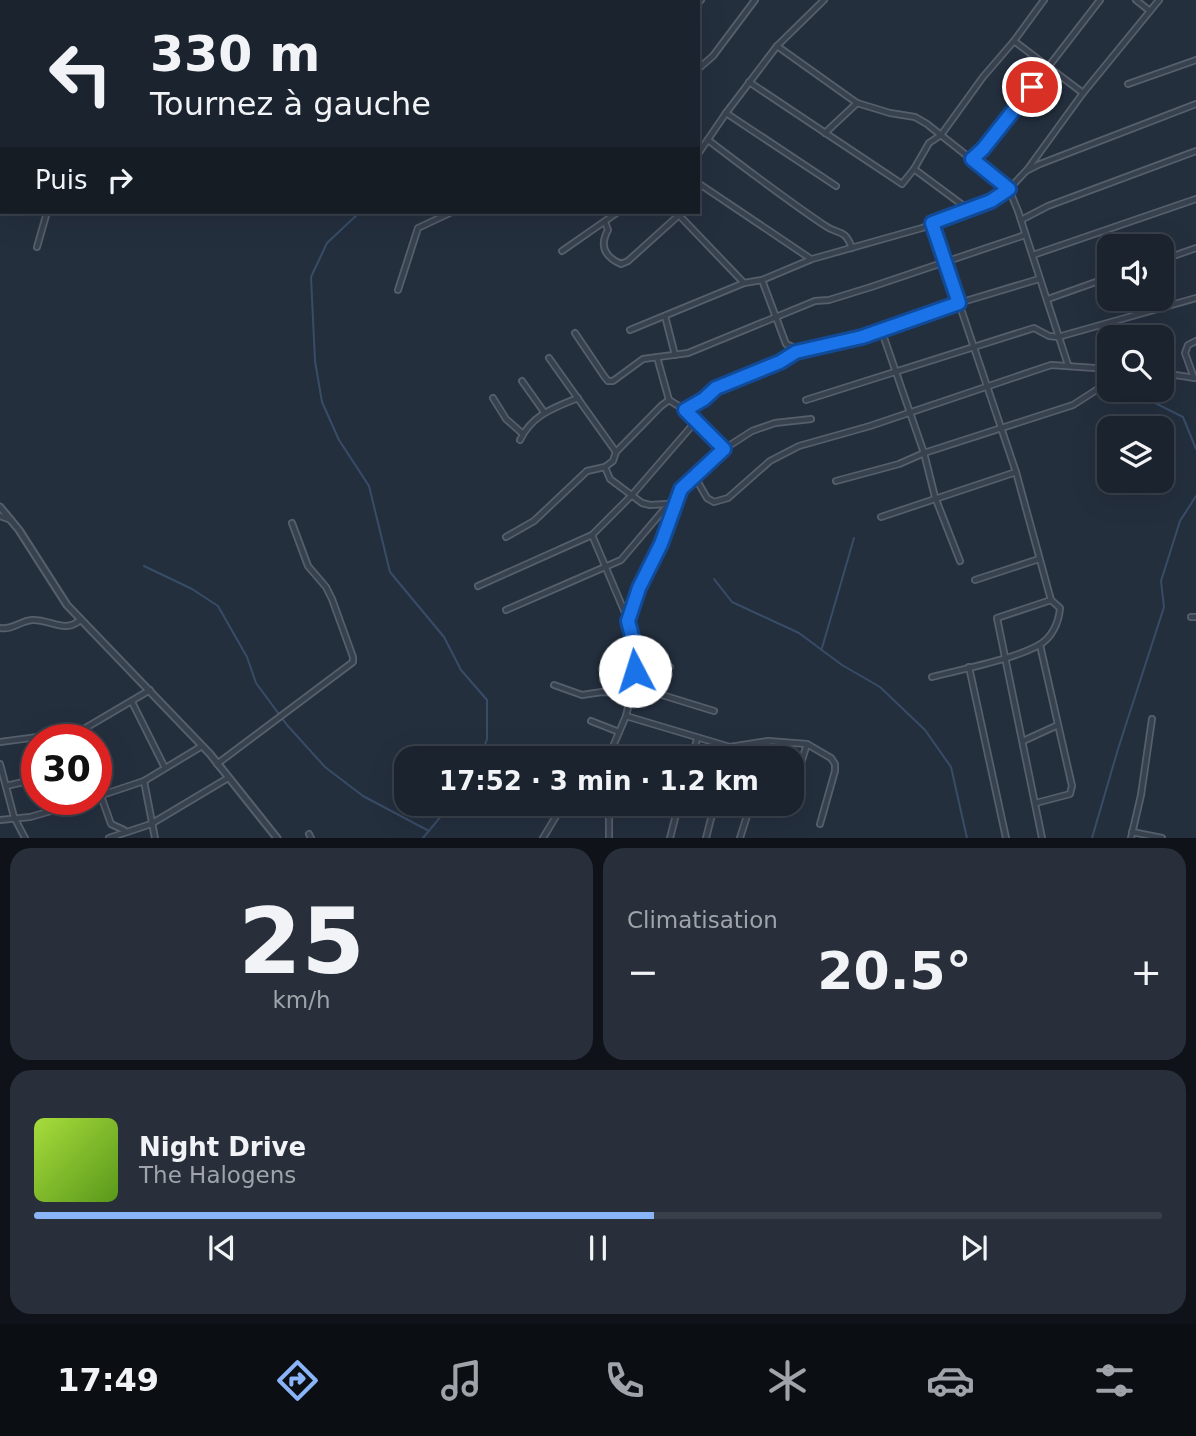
<!DOCTYPE html>
<html lang="fr">
<meta charset="utf-8">
<style>
:root{--surface:#1b232e;--page:#282f3a;--text:#f1f3f6;--muted:#a0a4aa;--line:#39404a;--accent:#8ab4f8}
body{margin:0;font-family:"DejaVu Sans",sans-serif;background:var(--page);color:var(--text);height:100vh;display:flex;flex-direction:column;font-size:26px;white-space:nowrap}
*{box-sizing:border-box;margin:0}
p{font-size:23px;color:var(--muted)}
.icon{flex:none;width:38px;height:38px;fill:none;stroke:currentColor;stroke-width:2;stroke-linecap:round;stroke-linejoin:round}
.map{position:relative;height:838px;overflow:hidden}
.drawer{display:flex;flex-direction:column;gap:10px;padding:10px;background:#0f1319;flex:1}
.drawer>*{flex:none}
.hud{position:absolute;left:0px;top:0px;width:700px;height:214px;box-shadow:0 7px 28px #0002,0 0 0 2px var(--line);background:#1b232e;color:var(--text);overflow:hidden}
.buttons{position:absolute;left:1097px;top:234px;display:grid;gap:14px}
.buttons a{display:grid;place-items:center;width:77px;height:77px;border-radius:14px;background:var(--surface);box-shadow:0 7px 28px #0002,0 0 0 2px var(--line);font-size:35px}
.speed{position:absolute;left:21px;top:724px;display:flex;gap:14px;font-size:35px;font-weight:700;text-align:center}
.speed>*{display:grid;place-content:center;width:91px;height:91px;border-radius:50%;background:var(--surface);box-shadow:0 7px 28px #0002,0 0 0 2px var(--line);line-height:1}
.speed .limit{border:10px solid #d22;background:#fff;color:#111}
.pin{position:absolute;display:grid;place-items:center;width:60px;height:60px;color:#fff;margin:-30px;border:4px solid #fff;border-radius:50%;box-shadow:0 2px 7px #0007}
.me{position:absolute;width:77px;margin:-38px;rotate:355deg;stroke-linejoin:round;filter:drop-shadow(0 0 5px #0008)}
.turn{display:flex;align-items:center;gap:24px;height:147px;padding:0 35px;font-size:32px}
.turn .icon{width:91px;height:91px;stroke-width:2.5}
.turn b{display:block;font-size:49px;line-height:60px}
.then{display:flex;align-items:center;height:66px;padding:0 35px;background:#0003;gap:14px;font-size:26px}
.big{font-size:52px;font-weight:700;line-height:1.1}
.drawer .tile{flex:1;display:flex;flex-direction:column;justify-content:center;gap:10px;min-width:0;padding:0 24px;border-radius:21px;background:var(--page)}
.drawer .dial{align-items:center;gap:0}
.dial b{font-size:91px;line-height:1}
.song{display:flex;align-items:center;gap:21px}
.cover{width:84px;height:84px;border-radius:10px;background:linear-gradient(135deg,hsl(80 70% 55%),hsl(90 70% 35%))}
.played{height:7px;border-radius:4px;background:linear-gradient(90deg,var(--accent) 55%,var(--line) 55%)}
.keys{display:flex;justify-content:space-around;direction:ltr}
.heat{display:flex;justify-content:space-between;align-items:center;font-size:38px;direction:ltr}
.drawer .tiles{flex:1;display:grid;gap:10px;grid-template-columns:1fr 1fr}
.tile:last-child{grid-column:span 2}
.trip{position:absolute;left:394px;top:746px;width:410px;height:70px;border-radius:21px;background:var(--surface);box-shadow:0 7px 28px #0002,0 0 0 2px var(--line);font-weight:700;line-height:70px;text-align:center}
.tab-bar{display:flex;height:112px;justify-content:space-around;align-items:center;background:#0b0e12;color:var(--muted)}
.tab-bar .icon{width:49px;height:49px}
.tab-bar .current{color:var(--accent)}
.tab-bar b{font-size:32px;color:var(--text)}
.map>svg:first-child{display:block}
</style>
<div class="map">
<svg width="1196" height="838" viewBox="0 0 1196 838">
<rect width="100%" height="100%" fill="#242f3e"/>
<g fill="none" stroke-linecap="round" stroke-linejoin="round">
<!-- stream -->
<g stroke="#394c67" stroke-width="2">
<polyline points="360,212 327,243 311,277 315,361 322,402 339,440 369,486 390,572 444,637 461,670 487,700 487,739 480,758"/>
<polyline points="1155,403 1183,417 1196,449"/>
<polyline points="144,566 192,589 218,606 247,657 256,683 287,725 325,767 363,796 429,831"/>
<polyline points="714,579 732,602 799,633 842,665 880,687 925,730 951,767 967,838"/>
<polyline points="822,648 854,538"/>
<polyline points="423,838 452,803"/>
<polyline points="1092,838 1118,749 1164,607 1161,581 1180,521 1196,496"/>
</g>
<defs>
<g id="minor">
<polyline points="605,0 607,2"/>
<polyline points="1136,0 1150,11"/>
<polyline points="45,2 46,0"/>
<polyline points="75,2 76,0"/>
<polyline points="116,2 116,0"/>
<polyline points="154,2 155,0"/>
<polyline points="187,2 188,0"/>
<polyline points="232,2 232,0"/>
<polyline points="595,2 597,0"/>
<polyline points="698,3 701,0"/>
<polyline points="0,15 2,14"/>
<polyline points="1014,41 1083,93"/>
<polyline points="777,46 857,103 890,113 915,117 927,124 1009,189 1018,211 1068,365"/>
<polyline points="698,69 713,56 755,0"/>
<polyline points="749,82 902,184 914,169 929,143 941,135 983,77 1014,41 1044,0"/>
<polyline points="1128,84 1196,60"/>
<polyline points="726,113 836,186"/>
<polyline points="825,133 857,103"/>
<path d="M708,140C746,169 784,198 824,225C839,236 844,227 852,248"/>
<polyline points="698,154 726,113 777,46 824,0"/>
<polyline points="972,159 983,150 1008,119 1100,0"/>
<polyline points="914,169 968,209"/>
<polyline points="1027,170 1083,93 1159,0"/>
<polyline points="698,183 811,259"/>
<polyline points="676,212 744,283"/>
<polyline points="1021,220 1048,206 1196,151"/>
<path d="M605,222L608,230C599,246 605,257 621,264L628,261L679,215"/>
<polyline points="37,247 47,212"/>
<polyline points="562,251 618,212"/>
<polyline points="1033,255 1196,199"/>
<polyline points="1162,260 1196,248"/>
<polyline points="762,280 786,344 800,350"/>
<polyline points="398,290 418,228 452,212"/>
<polyline points="1048,299 1110,277"/>
<polyline points="665,316 675,355"/>
<polyline points="881,329 924,453 935,497 960,561"/>
<polyline points="630,330 744,283 762,280 812,259 922,228 991,202 1009,189 1026,171 1040,164 1196,104"/>
<polyline points="575,333 604,376 608,381 613,381 643,359 688,353 815,301 829,300 871,287 1025,235"/>
<polyline points="657,357 669,400"/>
<polyline points="549,358 616,452"/>
<polyline points="1162,373 1195,378"/>
<polyline points="1194,378 1185,353 1188,345 1196,341"/>
<polyline points="522,381 544,412"/>
<polyline points="493,398 506,419 523,434"/>
<polyline points="806,400 1034,328 1049,336 1058,337 1196,298"/>
<path d="M520,440C532,415 553,408 578,398"/>
<polyline points="724,449 685,410 704,399 716,388 780,362 796,352 862,337 959,303 1039,279"/>
<polyline points="605,467 610,479 642,503 650,505 667,504"/>
<polyline points="695,477 707,498 714,502 728,498 770,461 799,446 870,426 1051,365 1110,369"/>
<polyline points="836,481 899,464 924,453 1073,405 1101,387 1106,369"/>
<polyline points="0,516 11,520"/>
<polyline points="881,517 1016,472"/>
<polyline points="592,535 628,620"/>
<polyline points="506,537 534,521 587,471 605,467 613,461 616,452 661,406 669,400 685,410"/>
<polyline points="975,580 1039,559"/>
<polyline points="478,586 592,535 632,495 696,421"/>
<polyline points="506,610 621,560 678,493"/>
<polyline points="1191,617 1196,617"/>
<path d="M0,628C13,630 20,621 32,620C50,619 65,634 80,620"/>
<polyline points="637,656 670,667"/>
<polyline points="969,667 1006,838"/>
<path d="M932,677C962,669 1012,660 1039,645C1052,638 1059,622 1060,608L1051,600L1016,472L932,223"/>
<polyline points="554,685 582,695 602,692 631,694"/>
<polyline points="633,686 714,711"/>
<polyline points="132,702 165,768"/>
<polyline points="626,716 730,747 768,741 807,744 831,758 835,764 835,771 820,824"/>
<polyline points="591,721 619,732"/>
<polyline points="1023,741 1058,725"/>
<polyline points="0,742 45,736 62,737 77,733 150,690"/>
<polyline points="608,758 626,716 633,686 637,656 628,621 639,588 661,544 681,490 724,449 752,431 775,423 811,419"/>
<polyline points="692,758 697,739"/>
<polyline points="727,758 730,747"/>
<polyline points="763,758 768,741"/>
<polyline points="0,764 14,817 25,838"/>
<polyline points="217,764 353,662 353,657 332,599 326,587 308,566 292,523"/>
<polyline points="144,781 155,838"/>
<polyline points="6,786 37,779"/>
<polyline points="791,795 807,744"/>
<polyline points="101,796 111,824 124,830"/>
<polyline points="96,797 144,781 202,746"/>
<polyline points="609,803 609,838"/>
<polyline points="1036,803 1070,794 1072,786 1040,645"/>
<polyline points="777,808 785,803"/>
<polyline points="0,820 30,817 90,800"/>
<polyline points="1132,832 1162,838"/>
<polyline points="309,834 311,838"/>
<polyline points="109,838 151,824 228,778"/>
<polyline points="543,838 564,803"/>
<polyline points="670,838 679,803"/>
<polyline points="706,838 715,803"/>
<polyline points="740,838 751,803"/>
<polyline points="1042,838 997,618 1051,600"/>
<polyline points="1131,838 1141,795 1152,719"/>
</g>
<polyline id="tertiary" points="0,507 19,530 67,605 210,754 277,838"/>
</defs>
<!-- minor casing -->
<use href="#minor" stroke="#565f6c" stroke-width="8"/>
<!-- tertiary casing -->
<use href="#tertiary" stroke="#565f6c" stroke-width="9"/>
<!-- minor -->
<use href="#minor" stroke="#38414e" stroke-width="4.5"/>
<!-- tertiary -->
<use href="#tertiary" stroke="#38414e" stroke-width="5"/>
</g>
<g fill="none" stroke-linecap="round" stroke-linejoin="round">
<defs>
<polyline id="route" points="635,671 637,656 628,621 639,588 661,544 681,489 724,449 685,410 704,399 716,388 780,362 796,352 862,337 959,303 932,223 991,201 1009,189 972,159 983,149 1032,87"/>
</defs>
<!-- route casing -->
<use href="#route" stroke="#114b97" stroke-width="18"/>
<!-- route -->
<use href="#route" stroke="#1a73e8" stroke-width="12"/>
</g>
</svg>
<div class="buttons">
<a><svg class="icon" aria-label="sound" viewBox="0 0 24 24"><path d="M4 9h4l5-4v14l-5-4H4zM17 9q2 3 0 6"/></svg></a>
<a><svg class="icon" aria-label="search" viewBox="0 0 24 24"><circle cx="10" cy="10" r="6"/><path d="M15 15l6 6"/></svg></a>
<a><svg class="icon" aria-label="layers" viewBox="0 0 24 24"><path d="M12 4l9 5-9 5-9-5zM3 14l9 5 9-5"/></svg></a>
</div>
<div class="speed"><div class="limit">30</div></div>
<div class="pin" style="left:1032px;top:87px;background:#d93025"><svg class="icon" aria-label="arrive" viewBox="0 0 24 24"><path d="M6 21V4h12l-3 4 3 4H6"/></svg></div>
<svg class="me" style="left:635px;top:671px" viewBox="-20 -20 40 40"><circle r="19" fill="#fff"/><path d="M0-13L10 11 0 6-10 11z" fill="#1a73e8"/></svg>
<div class="trip">17:52 · 3 min · 1.2 km</div>
<div class="hud">
<div class="turn"><svg class="icon" aria-label="left" viewBox="0 0 24 24"><path d="M17 20v-9H6M10 6l-5 5 5 5"/></svg><div><b>330 m</b>Tournez à gauche</div></div>
<div class="then">Puis<svg class="icon" aria-label="right" viewBox="0 0 24 24"><path d="M7 20v-9h11M14 6l5 5-5 5"/></svg></div>
</div>
</div>
<section class="drawer">
<div class="tiles">
<div class="tile dial"><b>25</b><p>km/h</p></div>
<div class="tile"><p>Climatisation</p>
<div class="heat"><a>−</a><b class="big">20.5°</b><a>+</a></div>
</div>
<div class="tile">
<div class="song"><i class="cover"></i><div><b>Night Drive</b><p>The Halogens</p></div></div>
<div class="played"></div>
<div class="keys"><svg class="icon" aria-label="previous" viewBox="0 0 24 24"><path d="M18 5L8 12l10 7zM5 5v14"/></svg><svg class="icon" aria-label="pause" viewBox="0 0 24 24"><path d="M8 5v14M16 5v14"/></svg><svg class="icon" aria-label="next" viewBox="0 0 24 24"><path d="M6 5l10 7-10 7zM19 5v14"/></svg></div>
</div>
</div>
</section>
<nav class="tab-bar">
<b>17:49</b>
<svg class="icon current" aria-label="directions" viewBox="0 0 24 24"><path d="M12 3l9 9-9 9-9-9zM9 14v-3h6M13 9l2 2-2 2"/></svg>
<svg class="icon" aria-label="music" viewBox="0 0 24 24"><path d="M9 18V5l10-2v13"/><circle cx="6" cy="18" r="3"/><circle cx="16" cy="16" r="3"/></svg>
<svg class="icon" aria-label="phone" viewBox="0 0 24 24"><path d="M5 4h4l2 5-3 2q2 4 5 5l2-3 5 2v4C11 20 4 13 5 4z"/></svg>
<svg class="icon" aria-label="climate" viewBox="0 0 24 24"><path d="M12 3v18M4 7l16 10M4 17L20 7"/></svg>
<svg class="icon" aria-label="car" viewBox="0 0 24 24"><path d="M5 17H2v-5l4-1 3-4h7l3 4 3 1v5h-3M9 17h6M6 11h13"/><circle cx="7" cy="17" r="2"/><circle cx="17" cy="17" r="2"/></svg>
<svg class="icon" aria-label="filters" viewBox="0 0 24 24"><path d="M4 7h16M4 17h16"/><circle cx="9" cy="7" r="2"/><circle cx="15" cy="17" r="2"/></svg>
</nav>
